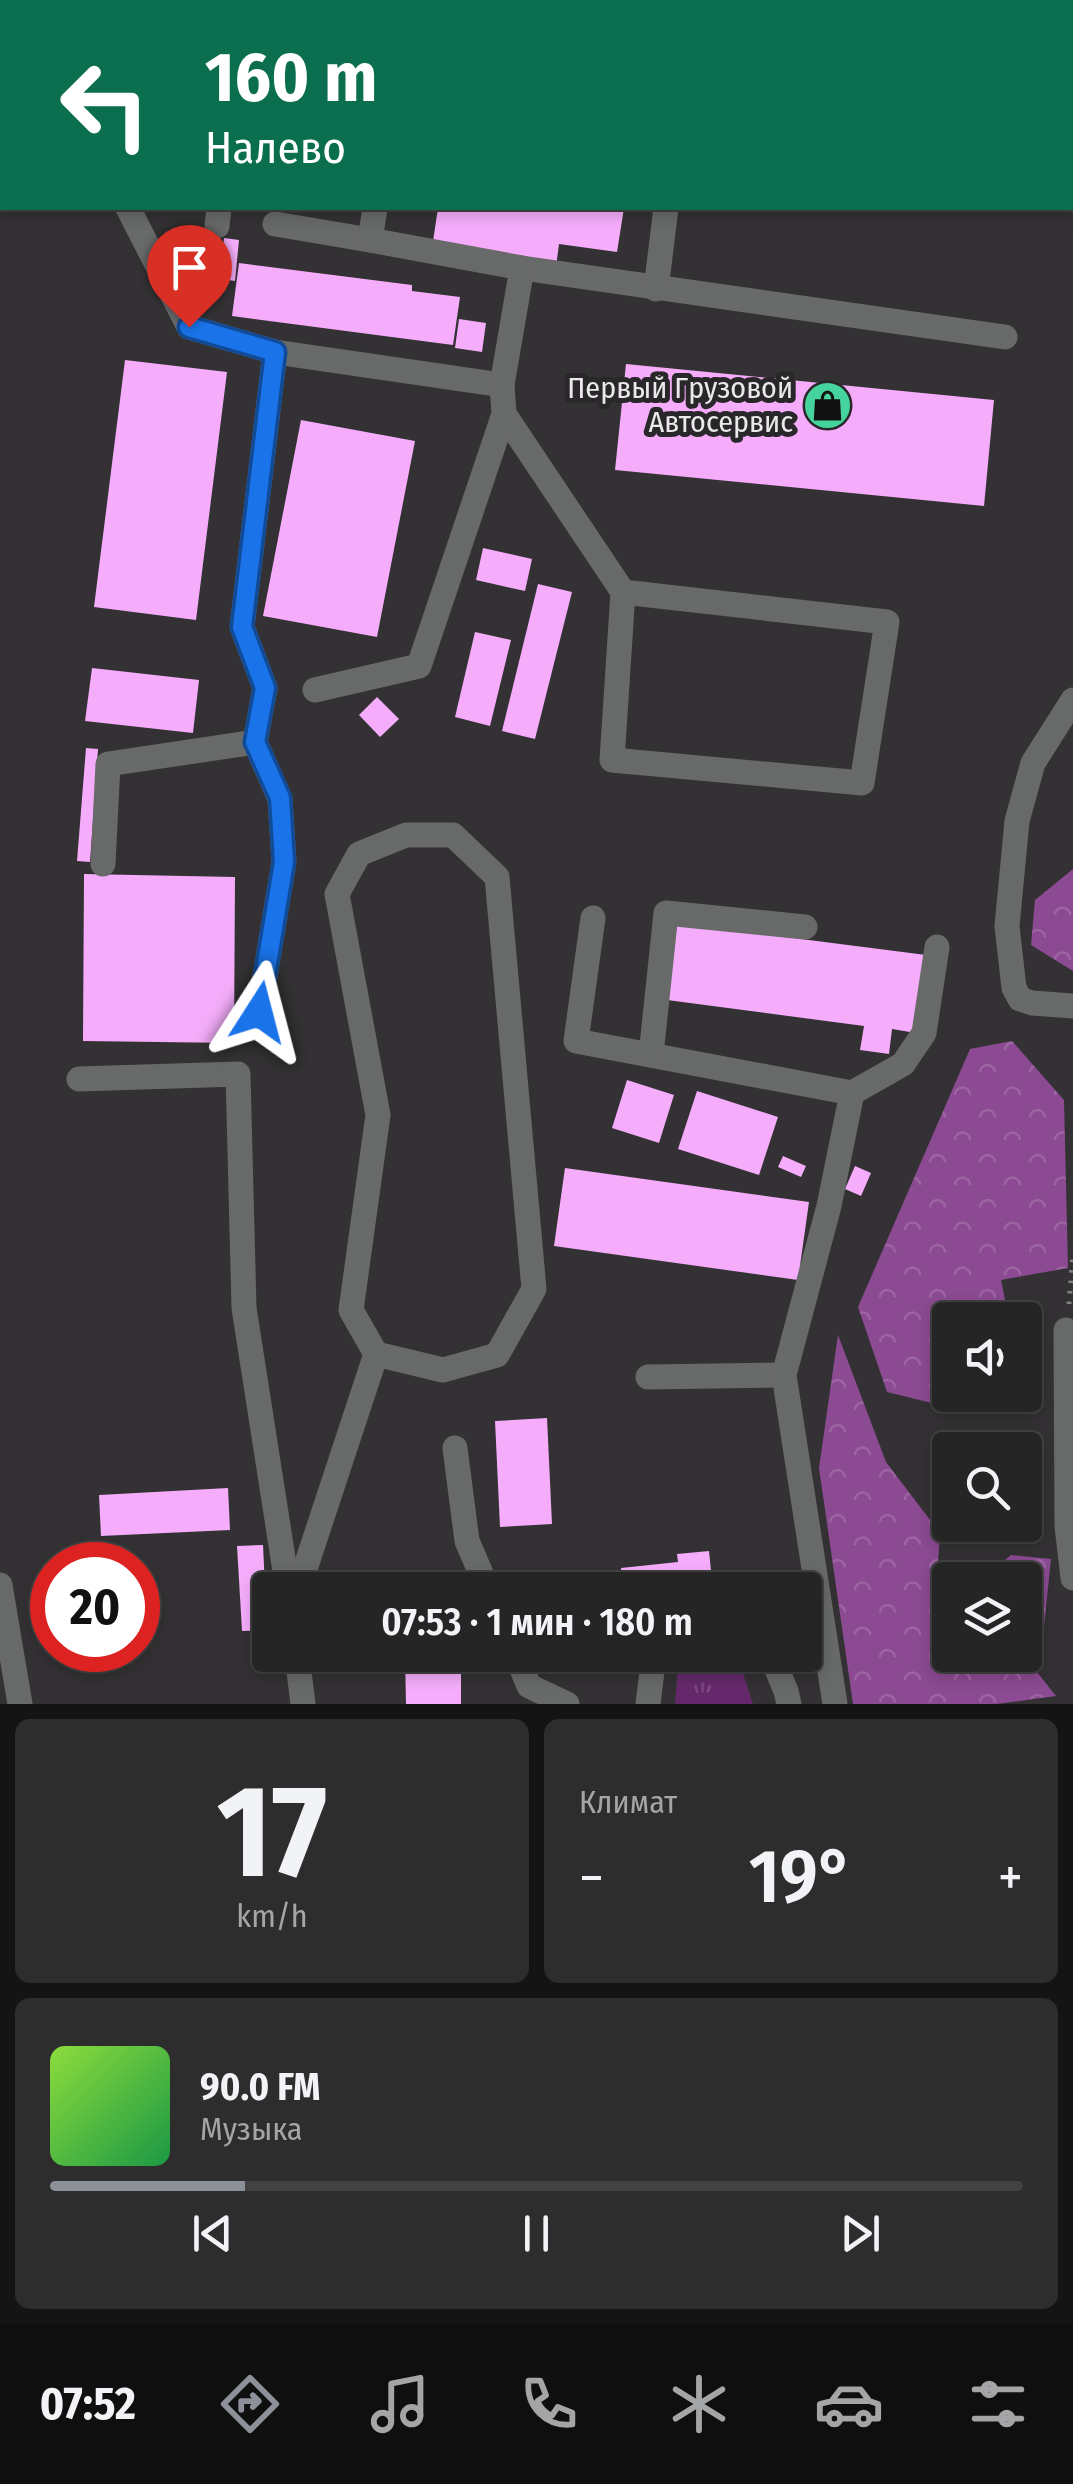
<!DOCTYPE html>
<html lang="ru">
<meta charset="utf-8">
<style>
:root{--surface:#262526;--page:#2e2d2e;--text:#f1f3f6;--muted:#a4a5a7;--line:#424243;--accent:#8c9099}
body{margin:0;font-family:"Fira Sans Condensed",sans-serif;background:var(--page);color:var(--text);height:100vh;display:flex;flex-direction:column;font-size:38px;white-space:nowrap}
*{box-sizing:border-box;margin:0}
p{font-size:32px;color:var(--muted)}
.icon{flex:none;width:55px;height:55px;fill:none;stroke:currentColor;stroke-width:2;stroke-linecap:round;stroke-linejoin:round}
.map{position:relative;height:1704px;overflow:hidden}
.drawer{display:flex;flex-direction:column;gap:15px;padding:15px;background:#151415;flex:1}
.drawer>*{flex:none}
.guide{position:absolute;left:0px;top:0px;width:1075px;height:210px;box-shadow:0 5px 15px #0003,0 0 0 2px var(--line);background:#0b6e4f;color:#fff;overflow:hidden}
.tools{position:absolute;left:932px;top:1302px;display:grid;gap:20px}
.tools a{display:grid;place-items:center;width:110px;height:110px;border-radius:10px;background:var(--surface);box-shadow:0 5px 15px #0003,0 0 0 2px var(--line);font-size:50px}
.speed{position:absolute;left:30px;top:1542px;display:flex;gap:20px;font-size:50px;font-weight:700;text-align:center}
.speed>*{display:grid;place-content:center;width:130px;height:130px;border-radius:50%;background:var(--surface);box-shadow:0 5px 15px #0003,0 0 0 2px var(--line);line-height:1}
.speed .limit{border:15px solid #d22;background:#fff;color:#111}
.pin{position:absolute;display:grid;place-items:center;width:85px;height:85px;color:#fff;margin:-102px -42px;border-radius:50% 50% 50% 0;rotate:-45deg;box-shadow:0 0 10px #0007}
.pin .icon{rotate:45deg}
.me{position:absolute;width:110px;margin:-55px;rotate:9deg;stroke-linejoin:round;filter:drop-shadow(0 0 8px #0008)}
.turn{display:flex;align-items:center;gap:35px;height:210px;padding:0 40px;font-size:45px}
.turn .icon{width:130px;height:130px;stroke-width:2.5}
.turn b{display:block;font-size:70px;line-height:85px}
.big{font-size:75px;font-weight:600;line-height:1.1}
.drawer .widget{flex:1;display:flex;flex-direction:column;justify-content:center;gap:15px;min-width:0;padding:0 35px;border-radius:15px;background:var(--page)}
.drawer .dial{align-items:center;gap:0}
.dial b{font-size:130px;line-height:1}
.song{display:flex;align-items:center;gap:30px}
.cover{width:120px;height:120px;border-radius:15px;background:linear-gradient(135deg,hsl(90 70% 55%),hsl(140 70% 35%))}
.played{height:10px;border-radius:5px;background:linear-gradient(90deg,var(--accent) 20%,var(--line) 20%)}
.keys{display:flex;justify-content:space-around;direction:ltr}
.heat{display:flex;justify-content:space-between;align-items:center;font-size:55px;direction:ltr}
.drawer .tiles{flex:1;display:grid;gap:15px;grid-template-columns:1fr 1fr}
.widget:last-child{grid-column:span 2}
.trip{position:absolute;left:252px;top:1572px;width:570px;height:100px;border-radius:10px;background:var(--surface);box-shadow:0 5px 15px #0003,0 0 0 2px var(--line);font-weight:600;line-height:100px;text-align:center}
.tab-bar{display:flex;height:160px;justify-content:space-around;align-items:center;background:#0f0f0f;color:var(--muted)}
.tab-bar .icon{width:70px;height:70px}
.tab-bar .selected{color:var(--accent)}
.tab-bar b{font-size:45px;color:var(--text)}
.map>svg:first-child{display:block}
</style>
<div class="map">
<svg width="1073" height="1704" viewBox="0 0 1073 1704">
<defs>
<pattern id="grass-tufts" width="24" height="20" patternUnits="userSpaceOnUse" patternTransform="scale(2.5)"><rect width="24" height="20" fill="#65296b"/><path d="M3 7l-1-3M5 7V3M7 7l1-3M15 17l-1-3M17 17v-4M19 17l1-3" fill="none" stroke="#7b4880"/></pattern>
<pattern id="forest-crowns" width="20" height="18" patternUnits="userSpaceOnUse" patternTransform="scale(2.5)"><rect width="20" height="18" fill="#8b4a91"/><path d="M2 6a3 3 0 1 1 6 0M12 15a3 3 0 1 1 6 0" fill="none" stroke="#9c64a1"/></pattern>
</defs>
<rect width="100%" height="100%" fill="#333133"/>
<!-- grass -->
<polygon fill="url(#grass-tufts)" points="683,1655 737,1655 753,1704 675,1704 678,1666"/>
<!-- forest -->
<g fill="url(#forest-crowns)">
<polygon points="1073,869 1073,971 1031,945 1035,900"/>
<polygon points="1012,1041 1064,1100 1068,1268 1001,1280 1009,1320 950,1320 950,1395 984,1395 956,1409 887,1392 858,1307 970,1049"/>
<polygon points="838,1335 886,1462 940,1533 938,1563 950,1595 950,1655 1025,1655 1025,1580 981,1580 1011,1555 1051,1559 1044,1627 1025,1657 1056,1696 997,1704 853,1704 819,1468"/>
</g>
<!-- building -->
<g fill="#f5adfb">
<polygon points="438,208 624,208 617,252 559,244 556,267 432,248"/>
<polygon points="224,238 239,240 235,281 220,279"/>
<polygon points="239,263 412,285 412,291 460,297 453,345 232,316"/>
<polygon points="459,319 486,323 482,352 455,348"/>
<polygon points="125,360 227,372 196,620 94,607"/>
<polygon points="626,364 994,400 984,506 615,470"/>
<polygon points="301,420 415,441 377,637 263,616"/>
<polygon points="483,548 532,559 525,591 476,580"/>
<polygon points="538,584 572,592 535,739 502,731"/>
<polygon points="475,632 511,640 490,726 455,717"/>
<polygon points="92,668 199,680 193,733 85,721"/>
<polygon points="377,697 399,719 380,737 359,715"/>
<polygon points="86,748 98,749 90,862 77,861"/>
<polygon points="84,874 235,877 234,1043 83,1041"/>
<polygon points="677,923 926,955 916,1033 892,1029 889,1054 860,1050 864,1026 667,1000"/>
<polygon points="627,1080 674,1095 659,1143 612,1128"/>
<polygon points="697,1091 778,1117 759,1175 678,1149"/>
<polygon points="783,1156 806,1166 801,1177 778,1167"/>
<polygon points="855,1166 871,1173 861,1196 845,1189"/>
<polygon points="565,1168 809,1202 798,1280 554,1246"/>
<polygon points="547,1418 552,1524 500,1527 495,1421"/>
<polygon points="228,1488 230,1530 101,1536 99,1495"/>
<polygon points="263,1545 267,1630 242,1631 237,1546"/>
<polygon points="709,1551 713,1590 623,1590 621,1568 678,1562 677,1554"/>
<polygon points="405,1655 461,1655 461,1704 406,1704"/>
</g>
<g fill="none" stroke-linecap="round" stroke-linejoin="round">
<!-- path -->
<polyline stroke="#828082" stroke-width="5" stroke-dasharray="2.5 8" stroke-linecap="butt" points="1069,1304 1073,1252"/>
<!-- minor -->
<g stroke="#686a69" stroke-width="25">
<polyline points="387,0 388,2"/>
<polyline points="168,2 169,0"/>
<polyline points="740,2 741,0"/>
<polyline points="890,2 891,0"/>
<polyline points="128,208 189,327 275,352 502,385"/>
<polyline points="275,224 370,240"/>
<polyline points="217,226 219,208"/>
<polyline points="522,268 1005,337"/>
<polyline points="656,289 666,208"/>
<polyline points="504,414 623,592 612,760 862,783 887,622 623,592"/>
<polyline points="315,690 419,666 504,414 502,385 522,268 370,240 375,208"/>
<polyline points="1073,700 1033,763 1017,821 1007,926 1014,988 1020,999 1032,1003 1073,1006"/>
<polyline points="103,864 108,764 255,742"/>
<polyline points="593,918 576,1041 852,1093 903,1064 924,1033 937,947"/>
<polyline points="259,1012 284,862 280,799 255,742 265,688 242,627 275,352"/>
<polyline points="651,1055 666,913 805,927"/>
<polyline points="79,1079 238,1074 244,1308 288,1590"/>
<polyline points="1066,1330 1067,1526 1073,1578"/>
<polyline points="648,1377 784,1375"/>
<polyline points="455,1448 467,1541 488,1590"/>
<polyline points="0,1585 20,1704"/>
<polyline points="298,1590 376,1354 351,1310 378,1115 337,894 359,854 406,835 453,835 497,877 534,1289 497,1355 443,1370 376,1354"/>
<polyline points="297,1655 303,1704"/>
<polyline points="516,1655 529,1686 567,1704"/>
<polyline points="771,1655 786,1691 789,1704"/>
<polyline points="648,1704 654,1655"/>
<polyline points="835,1704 784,1375 829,1206 852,1093"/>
</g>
</g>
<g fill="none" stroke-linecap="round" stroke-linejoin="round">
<defs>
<polyline id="route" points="189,327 275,352 242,627 265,688 255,742 280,798 284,862 259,1012"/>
</defs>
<!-- route casing -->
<use href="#route" stroke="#114b97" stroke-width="25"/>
<!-- route -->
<use href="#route" stroke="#1a73e8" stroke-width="18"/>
</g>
<!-- icons -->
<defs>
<symbol id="shop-disc" viewBox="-11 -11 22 22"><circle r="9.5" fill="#46d49e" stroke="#292729"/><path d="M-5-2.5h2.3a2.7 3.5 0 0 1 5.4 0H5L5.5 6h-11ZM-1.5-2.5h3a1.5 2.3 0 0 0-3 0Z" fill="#111"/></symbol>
</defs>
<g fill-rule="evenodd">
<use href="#shop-disc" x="800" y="378" width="55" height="55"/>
</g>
<g text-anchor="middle" stroke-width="10" stroke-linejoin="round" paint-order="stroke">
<!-- poi labels -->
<g font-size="30" fill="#ebe9eb" stroke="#292729" text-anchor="end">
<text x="793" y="398">Первый Грузовой<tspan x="793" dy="34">Автосервис</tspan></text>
</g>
</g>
</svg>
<div class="tools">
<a><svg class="icon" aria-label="sound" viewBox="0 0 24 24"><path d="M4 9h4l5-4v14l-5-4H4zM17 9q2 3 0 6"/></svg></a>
<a><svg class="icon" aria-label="search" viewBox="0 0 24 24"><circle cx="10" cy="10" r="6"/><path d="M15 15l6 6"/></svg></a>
<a><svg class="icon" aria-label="layers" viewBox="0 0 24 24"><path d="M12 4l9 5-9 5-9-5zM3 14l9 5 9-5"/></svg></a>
</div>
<div class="speed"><div class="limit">20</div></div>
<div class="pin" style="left:189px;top:327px;background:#d93025"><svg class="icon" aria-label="arrive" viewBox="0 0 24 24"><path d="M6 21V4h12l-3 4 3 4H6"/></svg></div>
<svg class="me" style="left:259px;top:1012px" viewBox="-20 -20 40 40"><path d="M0-17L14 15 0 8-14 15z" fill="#1a73e8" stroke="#fff" stroke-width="4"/></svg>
<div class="trip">07:53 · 1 мин · 180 m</div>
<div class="guide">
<div class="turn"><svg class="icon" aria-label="left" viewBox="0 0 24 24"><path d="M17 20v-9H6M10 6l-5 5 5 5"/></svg><div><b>160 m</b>Налево</div></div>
</div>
</div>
<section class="drawer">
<div class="tiles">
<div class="widget dial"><b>17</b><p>km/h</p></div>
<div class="widget"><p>Климат</p>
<div class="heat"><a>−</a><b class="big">19°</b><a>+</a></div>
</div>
<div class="widget">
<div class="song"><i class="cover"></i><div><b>90.0 FM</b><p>Музыка</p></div></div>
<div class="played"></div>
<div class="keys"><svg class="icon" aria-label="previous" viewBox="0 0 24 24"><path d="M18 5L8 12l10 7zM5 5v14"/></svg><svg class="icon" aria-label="pause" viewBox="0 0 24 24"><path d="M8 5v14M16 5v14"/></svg><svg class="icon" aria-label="next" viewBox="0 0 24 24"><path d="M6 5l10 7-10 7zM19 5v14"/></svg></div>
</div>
</div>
</section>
<nav class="tab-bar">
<b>07:52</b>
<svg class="icon selected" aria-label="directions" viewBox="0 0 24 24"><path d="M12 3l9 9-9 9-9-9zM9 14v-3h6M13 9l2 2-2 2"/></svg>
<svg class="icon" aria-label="music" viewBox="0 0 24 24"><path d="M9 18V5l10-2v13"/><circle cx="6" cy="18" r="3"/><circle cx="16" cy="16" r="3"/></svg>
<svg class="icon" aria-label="phone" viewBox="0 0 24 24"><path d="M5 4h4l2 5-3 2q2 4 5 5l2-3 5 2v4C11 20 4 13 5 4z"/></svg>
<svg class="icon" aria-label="climate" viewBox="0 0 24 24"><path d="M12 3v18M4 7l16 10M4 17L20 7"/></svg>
<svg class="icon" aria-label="car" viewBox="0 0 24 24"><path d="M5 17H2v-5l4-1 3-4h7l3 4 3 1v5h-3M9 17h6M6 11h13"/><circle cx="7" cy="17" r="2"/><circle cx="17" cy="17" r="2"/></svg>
<svg class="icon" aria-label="filters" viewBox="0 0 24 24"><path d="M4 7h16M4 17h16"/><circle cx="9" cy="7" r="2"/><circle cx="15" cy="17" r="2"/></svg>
</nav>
